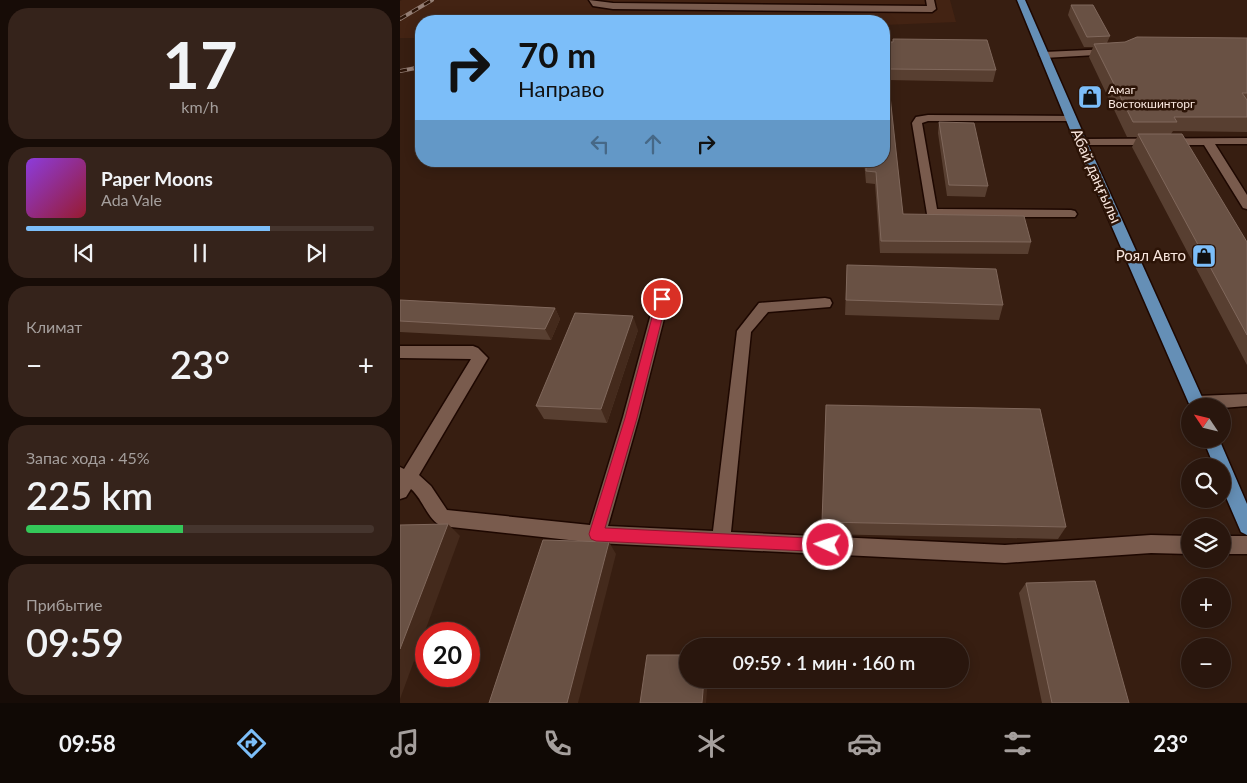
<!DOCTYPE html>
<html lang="ru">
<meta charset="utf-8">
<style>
:root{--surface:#29160d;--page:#35231b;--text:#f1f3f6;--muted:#a59f9d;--line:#45352e;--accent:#7cbef9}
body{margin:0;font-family:Lato,sans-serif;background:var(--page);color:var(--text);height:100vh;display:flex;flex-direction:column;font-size:19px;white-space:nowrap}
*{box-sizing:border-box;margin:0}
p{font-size:16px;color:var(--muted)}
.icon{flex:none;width:28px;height:28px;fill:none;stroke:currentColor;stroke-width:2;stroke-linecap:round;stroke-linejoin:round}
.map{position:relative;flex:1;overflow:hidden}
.drawer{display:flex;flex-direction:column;gap:8px;padding:8px;background:#170c07;width:400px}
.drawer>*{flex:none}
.guide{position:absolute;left:15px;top:15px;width:475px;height:152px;border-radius:20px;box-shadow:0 2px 12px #0003,0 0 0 1px var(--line);background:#7cbef9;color:#111;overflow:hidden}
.needle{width:32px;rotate:305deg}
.fabs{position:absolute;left:781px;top:398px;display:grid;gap:10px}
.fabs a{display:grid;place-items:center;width:50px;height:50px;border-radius:50%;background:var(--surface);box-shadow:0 2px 12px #0003,0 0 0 1px var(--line);font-size:25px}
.speed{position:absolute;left:15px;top:622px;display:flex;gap:10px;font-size:25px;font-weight:700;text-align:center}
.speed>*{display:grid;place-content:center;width:65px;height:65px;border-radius:50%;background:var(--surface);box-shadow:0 2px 12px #0003,0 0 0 1px var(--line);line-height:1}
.speed .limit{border:8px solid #d22;background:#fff;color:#111}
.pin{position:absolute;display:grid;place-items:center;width:42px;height:42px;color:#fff;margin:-21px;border:2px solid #fff;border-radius:50%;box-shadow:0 1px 5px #0007}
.me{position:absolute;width:55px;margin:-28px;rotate:273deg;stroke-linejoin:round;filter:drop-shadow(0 0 4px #0008)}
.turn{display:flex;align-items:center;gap:18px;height:105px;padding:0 20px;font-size:22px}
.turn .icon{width:65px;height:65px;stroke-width:2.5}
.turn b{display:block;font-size:35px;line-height:42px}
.lanes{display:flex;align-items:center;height:48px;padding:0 20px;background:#0003;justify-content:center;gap:25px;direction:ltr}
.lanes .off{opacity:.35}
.big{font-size:38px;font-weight:600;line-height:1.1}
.drawer .card{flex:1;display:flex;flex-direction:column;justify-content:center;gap:8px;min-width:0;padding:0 18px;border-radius:20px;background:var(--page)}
.drawer .dial{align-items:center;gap:0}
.dial b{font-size:65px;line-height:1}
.song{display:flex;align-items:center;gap:15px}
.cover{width:60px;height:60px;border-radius:8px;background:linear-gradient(135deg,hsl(270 70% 55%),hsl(350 70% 35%))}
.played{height:5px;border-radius:2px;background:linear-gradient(90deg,var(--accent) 70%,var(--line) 70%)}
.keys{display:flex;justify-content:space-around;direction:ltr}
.heat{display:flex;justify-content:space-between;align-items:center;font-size:28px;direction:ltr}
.charge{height:8px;border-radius:4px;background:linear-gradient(90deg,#34c759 45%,var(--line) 0)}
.trip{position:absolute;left:279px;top:638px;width:290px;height:50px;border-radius:25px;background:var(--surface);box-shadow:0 2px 12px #0003,0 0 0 1px var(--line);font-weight:600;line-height:50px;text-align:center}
.tab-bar{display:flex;height:80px;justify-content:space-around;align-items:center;background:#100905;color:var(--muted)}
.tab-bar .icon{width:35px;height:35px}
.tab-bar .active{color:var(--accent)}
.tab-bar b{font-size:22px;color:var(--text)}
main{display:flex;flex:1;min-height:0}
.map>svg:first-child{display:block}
</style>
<main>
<section class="drawer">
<div class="card dial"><b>17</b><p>km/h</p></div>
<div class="card">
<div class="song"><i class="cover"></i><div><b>Paper Moons</b><p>Ada Vale</p></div></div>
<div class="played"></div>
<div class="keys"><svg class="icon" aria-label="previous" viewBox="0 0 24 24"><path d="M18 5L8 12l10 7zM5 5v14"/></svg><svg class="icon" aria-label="pause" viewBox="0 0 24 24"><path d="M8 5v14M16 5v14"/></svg><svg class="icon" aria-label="next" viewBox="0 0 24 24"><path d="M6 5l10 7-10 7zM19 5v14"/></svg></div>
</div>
<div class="card"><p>Климат</p>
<div class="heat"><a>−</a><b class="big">23°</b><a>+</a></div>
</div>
<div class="card"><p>Запас хода · 45%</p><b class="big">225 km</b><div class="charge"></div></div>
<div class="card"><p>Прибытие</p><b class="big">09:59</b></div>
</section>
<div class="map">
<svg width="847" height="703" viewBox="0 0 847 703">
<rect width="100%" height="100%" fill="#371e11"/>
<!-- built -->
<polygon fill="#432313" points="2,0 550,0 556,22 484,25 484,21 21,21 21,38 0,38 0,1"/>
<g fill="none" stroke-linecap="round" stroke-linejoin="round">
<defs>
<g id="minor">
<polygon points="189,0 213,3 527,6 526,0 534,0 536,9 532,12 213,9 193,6"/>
<polygon points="710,49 713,50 713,54 644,58 639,55 644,52"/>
<polygon points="528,115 675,116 676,118 671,121 528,121 522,123 537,209 671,210 675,211 677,214 675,217 539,217 527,214 512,123 516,117"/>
<polygon points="847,138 847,144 815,144 847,195 847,209 843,208 804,145 681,145 675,142 681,139"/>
<path d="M262,294L267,295L269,299L239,417L208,526L313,531L337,331L359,303L425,298L430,299L432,303L430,307L368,312L351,332L331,532L605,545L751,535L790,536V554L751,553L605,563L196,543L42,526C28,521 23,499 11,489L6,497L0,499V467L4,469L71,359L0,358V346H73L78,348L88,358L19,475L31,486L47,510L190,525L223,417L255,299L257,295Z"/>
<polygon points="847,394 847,406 822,408 822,406 791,406 789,403 791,398 797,396"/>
<rect x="822" y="536" width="25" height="18"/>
</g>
<g id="major">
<polygon points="617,0 625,0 687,142 806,406 790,406 675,142"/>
<polygon points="803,439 819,439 847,504 847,535 841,532 822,488 822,466 814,466"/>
</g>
</defs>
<!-- minor casing -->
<use href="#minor" stroke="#1d0700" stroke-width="3"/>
<!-- major casing -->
<use href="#major" stroke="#1d0700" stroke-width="3"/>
<!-- minor -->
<use href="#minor" fill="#795b4d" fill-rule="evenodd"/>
<!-- major -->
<use href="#major" fill="#658fb6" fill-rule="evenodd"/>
<defs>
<g id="rail">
<polyline points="0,19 32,0"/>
<polyline points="0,71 21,67"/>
</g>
</defs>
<!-- rail casing -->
<use href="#rail" stroke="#947e74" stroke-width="4"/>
<!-- rail -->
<use href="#rail" stroke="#2c1407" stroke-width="2.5" stroke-dasharray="7" stroke-linecap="butt"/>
</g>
<!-- wall -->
<g fill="#583f31">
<polygon points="671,5 710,36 707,43 847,38 847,132 773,131 771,134 847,242 847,365 732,147 737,137 727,137 689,57 693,47 684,47 668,15"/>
<polygon points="484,42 596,70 593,82 488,80 503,214 631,242 628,254 480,253 475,184 466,183 464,161 484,161"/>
<polygon points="539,122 588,186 585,197 547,196 538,133"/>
<polygon points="447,265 603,305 599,320 445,315"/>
<polygon points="0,300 155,308 160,319 151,340 0,332"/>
<polygon points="238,330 207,423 144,419 136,406"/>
<polygon points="422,522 666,527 658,539 422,534"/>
<polygon points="626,583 729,703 642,703 619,593"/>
</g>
<!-- shaded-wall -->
<g fill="#442a1c">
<polygon points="155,308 160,319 151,340 145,329"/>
<polygon points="233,316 238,330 207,423 201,409"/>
<polygon points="48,524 60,536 0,699 0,649"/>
<polygon points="209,542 216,554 178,703 167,703"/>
<polygon points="304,679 308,679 306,703 302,703"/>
</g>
<!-- building -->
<g fill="#695144" stroke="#80685c">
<polygon points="671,5 693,5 710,36 687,37"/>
<polygon points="737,37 847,38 847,93 842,93 847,100 847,117 774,117 777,122 733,122 694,44 725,42"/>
<polygon points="493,39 587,40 596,70 487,69 503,214 624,216 631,242 481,241 476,172 466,171 466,161 484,161 484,42 493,42"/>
<polygon points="539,122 574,123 588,186 549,185"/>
<polygon points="738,134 782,134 847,242 847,335"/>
<polygon points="447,265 596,269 603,305 446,300"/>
<polygon points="0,300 155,308 145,329 0,321"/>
<polygon points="175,313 233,316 201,409 136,406"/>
<polygon points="426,405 640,409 666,527 422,522"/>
<polygon points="48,524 0,649 0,525"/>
<polygon points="143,540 209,542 167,703 89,703"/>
<polygon points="695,581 729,703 652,703 626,583"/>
<polygon points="247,655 288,655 288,679 304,679 302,703 240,703"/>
</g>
<!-- route -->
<polygon fill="#e11d48" stroke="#92132f" points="262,295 267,299 237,418 205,528 428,539 433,540 435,545 433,550 428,552 196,541 191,539 189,534 225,418 257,299"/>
<!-- icons -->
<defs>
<symbol id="shop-square" viewBox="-11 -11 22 22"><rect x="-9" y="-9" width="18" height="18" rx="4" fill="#7cbef9" stroke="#2c1407"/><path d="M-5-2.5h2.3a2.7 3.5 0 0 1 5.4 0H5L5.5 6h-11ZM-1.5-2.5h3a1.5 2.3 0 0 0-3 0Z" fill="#111"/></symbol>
</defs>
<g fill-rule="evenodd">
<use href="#shop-square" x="676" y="83" width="28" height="28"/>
<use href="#shop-square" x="790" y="242" width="28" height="28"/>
</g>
<g text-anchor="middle" stroke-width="5" stroke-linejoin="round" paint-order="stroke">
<!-- far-poi labels -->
<g font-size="12" fill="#f9e7df" stroke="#2c1407" text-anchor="start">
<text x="708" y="94">Амаг<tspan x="708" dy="14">Востокшинторг</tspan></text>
</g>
<!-- street labels -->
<g font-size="15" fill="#f9e7df" stroke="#2c1407">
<text transform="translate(696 176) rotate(66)" y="5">Абай даңғылы</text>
</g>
<!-- poi labels -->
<g font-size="15" fill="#f9e7df" stroke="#2c1407" text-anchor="end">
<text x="786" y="261">Роял Авто</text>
</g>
</g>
</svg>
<div class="fabs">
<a><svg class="needle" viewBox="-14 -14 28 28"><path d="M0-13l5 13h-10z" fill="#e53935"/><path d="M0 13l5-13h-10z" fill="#a59f9d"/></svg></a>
<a><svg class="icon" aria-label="search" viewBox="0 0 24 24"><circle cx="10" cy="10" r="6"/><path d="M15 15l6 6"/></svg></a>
<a><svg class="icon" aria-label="layers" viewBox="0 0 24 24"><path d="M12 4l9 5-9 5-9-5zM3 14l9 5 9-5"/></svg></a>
<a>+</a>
<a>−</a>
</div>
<div class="speed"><div class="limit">20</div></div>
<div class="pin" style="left:262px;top:299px;background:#d93025"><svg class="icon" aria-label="arrive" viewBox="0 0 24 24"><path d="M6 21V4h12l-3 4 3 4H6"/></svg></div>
<svg class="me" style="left:428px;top:545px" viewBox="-20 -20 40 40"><circle r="17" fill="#e11d48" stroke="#fff" stroke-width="3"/><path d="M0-11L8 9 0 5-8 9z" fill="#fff"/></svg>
<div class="trip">09:59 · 1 мин · 160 m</div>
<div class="guide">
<div class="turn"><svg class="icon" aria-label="right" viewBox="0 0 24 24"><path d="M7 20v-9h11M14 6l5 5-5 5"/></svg><div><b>70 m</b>Направо</div></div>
<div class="lanes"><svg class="icon off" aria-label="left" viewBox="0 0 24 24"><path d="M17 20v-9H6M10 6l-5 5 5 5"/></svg><svg class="icon off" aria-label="ahead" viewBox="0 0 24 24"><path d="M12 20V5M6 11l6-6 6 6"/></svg><svg class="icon" aria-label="right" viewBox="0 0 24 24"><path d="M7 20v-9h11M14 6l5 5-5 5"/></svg></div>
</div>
</div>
</main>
<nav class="tab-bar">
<b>09:58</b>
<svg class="icon active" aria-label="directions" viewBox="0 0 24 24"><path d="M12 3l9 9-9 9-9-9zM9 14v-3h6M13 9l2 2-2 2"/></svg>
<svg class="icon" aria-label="music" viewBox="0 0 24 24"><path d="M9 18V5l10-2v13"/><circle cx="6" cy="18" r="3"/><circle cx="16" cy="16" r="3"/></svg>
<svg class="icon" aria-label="phone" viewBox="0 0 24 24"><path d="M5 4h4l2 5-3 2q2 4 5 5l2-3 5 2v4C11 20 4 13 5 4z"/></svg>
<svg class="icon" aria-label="climate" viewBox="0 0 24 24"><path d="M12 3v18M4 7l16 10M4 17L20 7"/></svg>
<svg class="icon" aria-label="car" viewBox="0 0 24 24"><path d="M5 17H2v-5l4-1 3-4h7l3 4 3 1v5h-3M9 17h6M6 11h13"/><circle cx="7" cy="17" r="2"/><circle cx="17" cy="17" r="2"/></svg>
<svg class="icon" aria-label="filters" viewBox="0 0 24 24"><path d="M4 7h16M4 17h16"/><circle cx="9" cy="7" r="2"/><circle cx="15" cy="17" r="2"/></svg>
<b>23°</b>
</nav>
